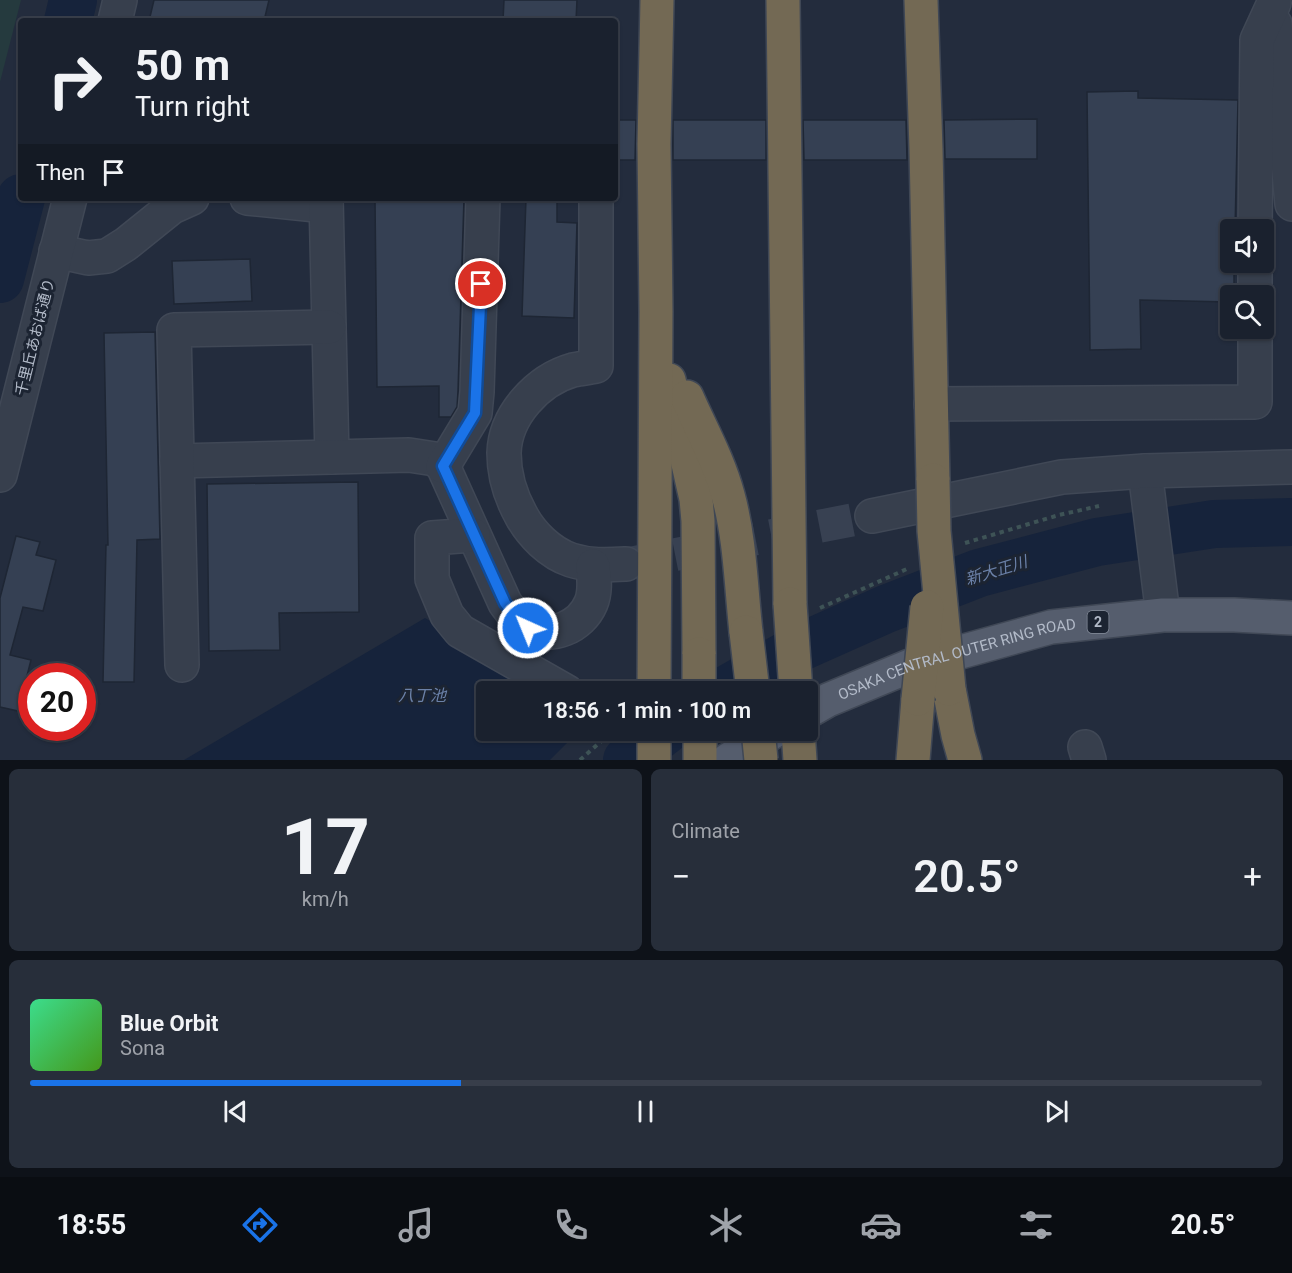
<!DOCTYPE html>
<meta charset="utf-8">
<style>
:root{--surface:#1a212e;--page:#272e3a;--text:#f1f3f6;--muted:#9fa3aa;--line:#383e4a;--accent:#1a73e8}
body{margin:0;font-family:Roboto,"Noto Sans JP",sans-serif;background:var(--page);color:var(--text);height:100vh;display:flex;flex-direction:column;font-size:22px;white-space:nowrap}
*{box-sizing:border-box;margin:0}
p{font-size:20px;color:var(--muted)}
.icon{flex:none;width:33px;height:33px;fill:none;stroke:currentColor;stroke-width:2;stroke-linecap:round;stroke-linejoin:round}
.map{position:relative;height:760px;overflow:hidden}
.drawer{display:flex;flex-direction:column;gap:9px;padding:9px;background:#0e1219;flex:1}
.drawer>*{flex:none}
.banner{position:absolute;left:18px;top:18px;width:600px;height:183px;border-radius:6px;box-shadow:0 2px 4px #0004,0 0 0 2px var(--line);background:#1a212e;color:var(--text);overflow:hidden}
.tools{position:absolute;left:1220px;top:219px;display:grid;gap:12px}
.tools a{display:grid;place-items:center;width:54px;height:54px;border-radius:6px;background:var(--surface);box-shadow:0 2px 4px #0004,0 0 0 2px var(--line);font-size:30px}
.speed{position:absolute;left:18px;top:663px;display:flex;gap:12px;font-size:30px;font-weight:700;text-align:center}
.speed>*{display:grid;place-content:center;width:78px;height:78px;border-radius:50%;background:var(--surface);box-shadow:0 2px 4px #0004,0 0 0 2px var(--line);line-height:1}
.speed .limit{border:9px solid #d22;background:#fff;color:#111}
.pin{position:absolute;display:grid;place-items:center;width:51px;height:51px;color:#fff;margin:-26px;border:3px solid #fff;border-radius:50%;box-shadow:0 2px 6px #0007}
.me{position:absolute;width:66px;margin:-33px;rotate:316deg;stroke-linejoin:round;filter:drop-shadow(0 0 4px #0008)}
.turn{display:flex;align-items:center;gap:21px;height:126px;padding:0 18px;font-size:27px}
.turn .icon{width:78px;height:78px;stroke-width:2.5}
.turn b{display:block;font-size:42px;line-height:51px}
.then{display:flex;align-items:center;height:57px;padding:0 18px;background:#0003;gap:12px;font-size:22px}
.big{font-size:45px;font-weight:600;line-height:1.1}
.drawer .tile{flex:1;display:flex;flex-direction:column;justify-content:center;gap:9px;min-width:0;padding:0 21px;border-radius:9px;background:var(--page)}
.drawer .dial{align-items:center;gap:0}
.dial b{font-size:78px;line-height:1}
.song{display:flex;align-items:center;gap:18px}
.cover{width:72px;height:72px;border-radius:9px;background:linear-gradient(135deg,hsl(150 70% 55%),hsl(100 70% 35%))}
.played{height:6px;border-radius:3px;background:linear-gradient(90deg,var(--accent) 35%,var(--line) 35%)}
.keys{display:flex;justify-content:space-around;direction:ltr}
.heat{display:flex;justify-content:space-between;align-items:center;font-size:33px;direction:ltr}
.drawer .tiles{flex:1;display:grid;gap:9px;grid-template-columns:1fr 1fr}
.tile:last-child{grid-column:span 2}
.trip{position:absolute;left:476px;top:681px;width:342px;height:60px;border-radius:6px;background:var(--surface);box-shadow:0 2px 4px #0004,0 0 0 2px var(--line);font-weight:600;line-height:60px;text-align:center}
.dock{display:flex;height:96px;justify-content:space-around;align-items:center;background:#0a0d12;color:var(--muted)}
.dock .icon{width:42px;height:42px}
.dock .current{color:var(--accent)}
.dock b{font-size:27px;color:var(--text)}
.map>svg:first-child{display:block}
</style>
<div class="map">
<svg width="1292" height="760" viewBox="0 0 1292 760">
<rect width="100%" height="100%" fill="#232c3d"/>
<!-- green -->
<polygon fill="#253a3e" points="0,0 21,0 0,82"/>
<!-- water -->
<polygon fill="#16233b" points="425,618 554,691 486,692 486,730 579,731 550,760 184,760"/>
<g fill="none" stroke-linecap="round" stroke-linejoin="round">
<!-- river -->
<g stroke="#16233b" stroke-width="48">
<polyline points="68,21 73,0"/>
<polyline points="0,279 21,198"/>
<polyline points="722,692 803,646 886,609 979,573 1097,542 1214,524 1292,522"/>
<polyline points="627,760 666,730"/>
</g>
</g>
<!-- building -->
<g fill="#354053" stroke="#1e2634" stroke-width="1.5">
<polygon points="154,0 269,0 264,21 149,21"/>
<polygon points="504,0 577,0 576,21 503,21"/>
<polygon points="1138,91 1138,98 1238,100 1235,230 1230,230 1230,262 1234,262 1234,296 1230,296 1230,302 1140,300 1141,349 1090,350 1087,92"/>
<polygon points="1037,119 1037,159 945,159 944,120"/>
<polygon points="615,120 636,120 635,160 615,160"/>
<rect x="673" y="120" width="93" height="40"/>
<polygon points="803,120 906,120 907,160 804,160"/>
<polygon points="375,198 464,198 458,391 457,407 451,417 439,417 439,386 377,387"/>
<polygon points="526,198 557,198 557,222 577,223 574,318 522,316"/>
<polygon points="250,259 252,301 174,304 172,261"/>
<polygon points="155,332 160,539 137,540 134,682 103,682 106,545 108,545 104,333"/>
<polygon points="358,482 359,612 279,613 280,650 209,651 207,484"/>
<polygon points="16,536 40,542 36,555 56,560 43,611 23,607 10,655 31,660 18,711 0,707 0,598"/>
</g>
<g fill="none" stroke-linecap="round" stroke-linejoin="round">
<!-- minor-tunnel -->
<polyline stroke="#384152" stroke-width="33" stroke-dasharray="33 16" stroke-linecap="butt" points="627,564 872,516"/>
<defs>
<g id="minor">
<polyline points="115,21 120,0"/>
<polyline points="1275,24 1292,204"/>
<polyline points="247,198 326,206"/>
<polyline points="326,198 332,457"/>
<path d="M596,198V366C589,368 581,368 573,370C538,380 505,415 504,453C504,475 511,497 521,515C531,534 550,553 571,560C590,566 607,565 626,564"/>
<polyline points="1255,230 1257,40 1274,3"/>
<polyline points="56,251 88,258 107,256 126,244 172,207 192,198"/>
<polyline points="1255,296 1255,262"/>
<polyline points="931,404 1255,402 1255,328"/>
<path d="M177,461L409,455L435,459L443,466L505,603C511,611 518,621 527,627C551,640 581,627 591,603C596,591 594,578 593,566"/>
<polyline points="443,466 475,413 477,392 483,198"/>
<polyline points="1145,471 1163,615"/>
<polyline points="0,475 70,198"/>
<polyline points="872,516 1062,477 1145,471 1292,467"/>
<polyline points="473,535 432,538 432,579 447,615 460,631 567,692"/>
<polyline points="182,665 174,330 329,327"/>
<polyline points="1085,747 1089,760"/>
</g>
<g id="major">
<path id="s1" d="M807,712L828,700L910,666L1051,627L1163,615H1234L1292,618"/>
<polyline points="728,760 776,730"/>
</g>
<g id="highway">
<polyline points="783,0 790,604"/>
<polyline points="921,0 926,149 933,480"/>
<polyline points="669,380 696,499 698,521 699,654"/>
<path d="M687,397C701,429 719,461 728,495C740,538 741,587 746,632"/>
<polyline points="949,689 958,735 965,760"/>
<polyline points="654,692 656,311 654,144 657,0"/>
<polyline points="700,730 700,760"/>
<polyline points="798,730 800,760"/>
<polyline points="654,760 654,730"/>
<polyline points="913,760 918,699"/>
</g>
</defs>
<!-- minor casing -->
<use href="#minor" stroke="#404856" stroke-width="36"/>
<!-- major casing -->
<use href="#major" stroke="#404856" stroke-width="36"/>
<!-- highway casing -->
<use href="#highway" stroke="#3f4755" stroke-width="36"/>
<!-- path -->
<g stroke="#3e5356" stroke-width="4" stroke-dasharray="4.5 4.5" stroke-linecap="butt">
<polyline points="965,543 1059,515 1099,506"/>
<polyline points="820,608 909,568"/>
<polyline points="580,760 614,730"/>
</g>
<!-- minor -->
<use href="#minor" stroke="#373f4d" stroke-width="33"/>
<!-- major -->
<use href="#major" stroke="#555d6d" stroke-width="33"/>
<!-- highway -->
<use href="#highway" stroke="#736954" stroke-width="33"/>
<defs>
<g id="highway-bridge">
<polyline points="933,480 934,531 949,689"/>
<polyline points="790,604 796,692"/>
<polyline points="746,632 753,692"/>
<polyline points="699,654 699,692"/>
<polyline points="918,699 927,607"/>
<polyline points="758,730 761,760"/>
</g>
</defs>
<!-- highway-bridge casing -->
<use href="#highway-bridge" stroke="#3f4755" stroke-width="36" stroke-linecap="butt"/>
<!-- highway-bridge -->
<use href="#highway-bridge" stroke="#736954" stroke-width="33"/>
</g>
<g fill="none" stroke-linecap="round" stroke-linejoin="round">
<defs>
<polyline id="route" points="481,284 475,413 443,466 505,603 516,617 528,628"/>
</defs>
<!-- route casing -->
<use href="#route" stroke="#114b97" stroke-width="15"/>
<!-- route -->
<use href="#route" stroke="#1a73e8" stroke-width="10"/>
</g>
<g text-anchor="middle" stroke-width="6" stroke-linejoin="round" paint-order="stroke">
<!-- shield labels -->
<rect fill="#1c2432" stroke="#858d9b" stroke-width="1.5" x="1087.5" y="611" width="21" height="22" rx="4.5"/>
<g font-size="14" font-weight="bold" fill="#b2bac8">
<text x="1098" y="627">2</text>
</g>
<!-- street labels -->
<g font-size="15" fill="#b2bac8" stroke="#1c2432">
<text transform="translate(35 337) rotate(-76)" y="5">千里丘あおば通り</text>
<text dy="5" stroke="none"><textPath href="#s1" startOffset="160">OSAKA CENTRAL OUTER RING ROAD</textPath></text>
</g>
<!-- water labels -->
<g font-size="16" font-style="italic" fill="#6b81a8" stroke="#1c2432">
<text transform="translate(996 570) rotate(-17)" y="6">新大正川</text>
<text x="422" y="701">八丁池</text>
</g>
</g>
</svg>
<div class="tools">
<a><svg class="icon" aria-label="sound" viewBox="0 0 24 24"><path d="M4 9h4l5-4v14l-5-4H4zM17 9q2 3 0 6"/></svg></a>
<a><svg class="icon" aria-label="search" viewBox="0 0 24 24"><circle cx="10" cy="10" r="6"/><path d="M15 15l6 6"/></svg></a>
</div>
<div class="speed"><div class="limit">20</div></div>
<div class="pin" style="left:481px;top:284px;background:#d93025"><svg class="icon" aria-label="arrive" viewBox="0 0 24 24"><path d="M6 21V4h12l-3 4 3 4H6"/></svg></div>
<svg class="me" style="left:528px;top:628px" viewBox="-20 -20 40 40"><circle r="17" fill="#1a73e8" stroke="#fff" stroke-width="3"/><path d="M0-11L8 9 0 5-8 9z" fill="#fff"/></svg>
<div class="trip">18:56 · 1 min · 100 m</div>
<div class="banner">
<div class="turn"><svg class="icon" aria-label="right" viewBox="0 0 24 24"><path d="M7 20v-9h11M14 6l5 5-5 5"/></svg><div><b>50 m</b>Turn right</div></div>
<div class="then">Then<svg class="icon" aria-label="arrive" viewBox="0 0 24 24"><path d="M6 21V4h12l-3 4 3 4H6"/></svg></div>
</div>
</div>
<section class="drawer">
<div class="tiles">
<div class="tile dial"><b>17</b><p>km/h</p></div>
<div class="tile"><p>Climate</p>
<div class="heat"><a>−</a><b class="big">20.5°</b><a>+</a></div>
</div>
<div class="tile">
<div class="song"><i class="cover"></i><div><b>Blue Orbit</b><p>Sona</p></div></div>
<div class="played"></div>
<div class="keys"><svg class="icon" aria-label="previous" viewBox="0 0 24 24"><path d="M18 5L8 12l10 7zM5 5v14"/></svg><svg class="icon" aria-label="pause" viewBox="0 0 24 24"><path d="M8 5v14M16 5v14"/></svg><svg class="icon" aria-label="next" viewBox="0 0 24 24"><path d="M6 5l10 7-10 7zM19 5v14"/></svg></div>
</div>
</div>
</section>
<nav class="dock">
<b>18:55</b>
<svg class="icon current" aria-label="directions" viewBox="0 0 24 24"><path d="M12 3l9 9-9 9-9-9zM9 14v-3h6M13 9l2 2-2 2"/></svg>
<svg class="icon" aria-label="music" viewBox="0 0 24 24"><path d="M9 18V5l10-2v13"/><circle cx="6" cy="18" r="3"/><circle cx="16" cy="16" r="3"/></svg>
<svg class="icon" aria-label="phone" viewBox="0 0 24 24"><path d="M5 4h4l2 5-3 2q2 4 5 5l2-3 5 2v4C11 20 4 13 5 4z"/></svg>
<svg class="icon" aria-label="climate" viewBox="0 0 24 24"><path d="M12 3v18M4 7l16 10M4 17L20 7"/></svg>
<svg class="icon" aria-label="car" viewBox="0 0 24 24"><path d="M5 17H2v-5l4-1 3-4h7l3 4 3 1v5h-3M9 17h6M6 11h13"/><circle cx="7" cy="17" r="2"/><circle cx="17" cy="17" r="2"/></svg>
<svg class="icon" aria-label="filters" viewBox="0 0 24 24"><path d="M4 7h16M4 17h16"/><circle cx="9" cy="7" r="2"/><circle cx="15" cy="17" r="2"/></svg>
<b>20.5°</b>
</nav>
